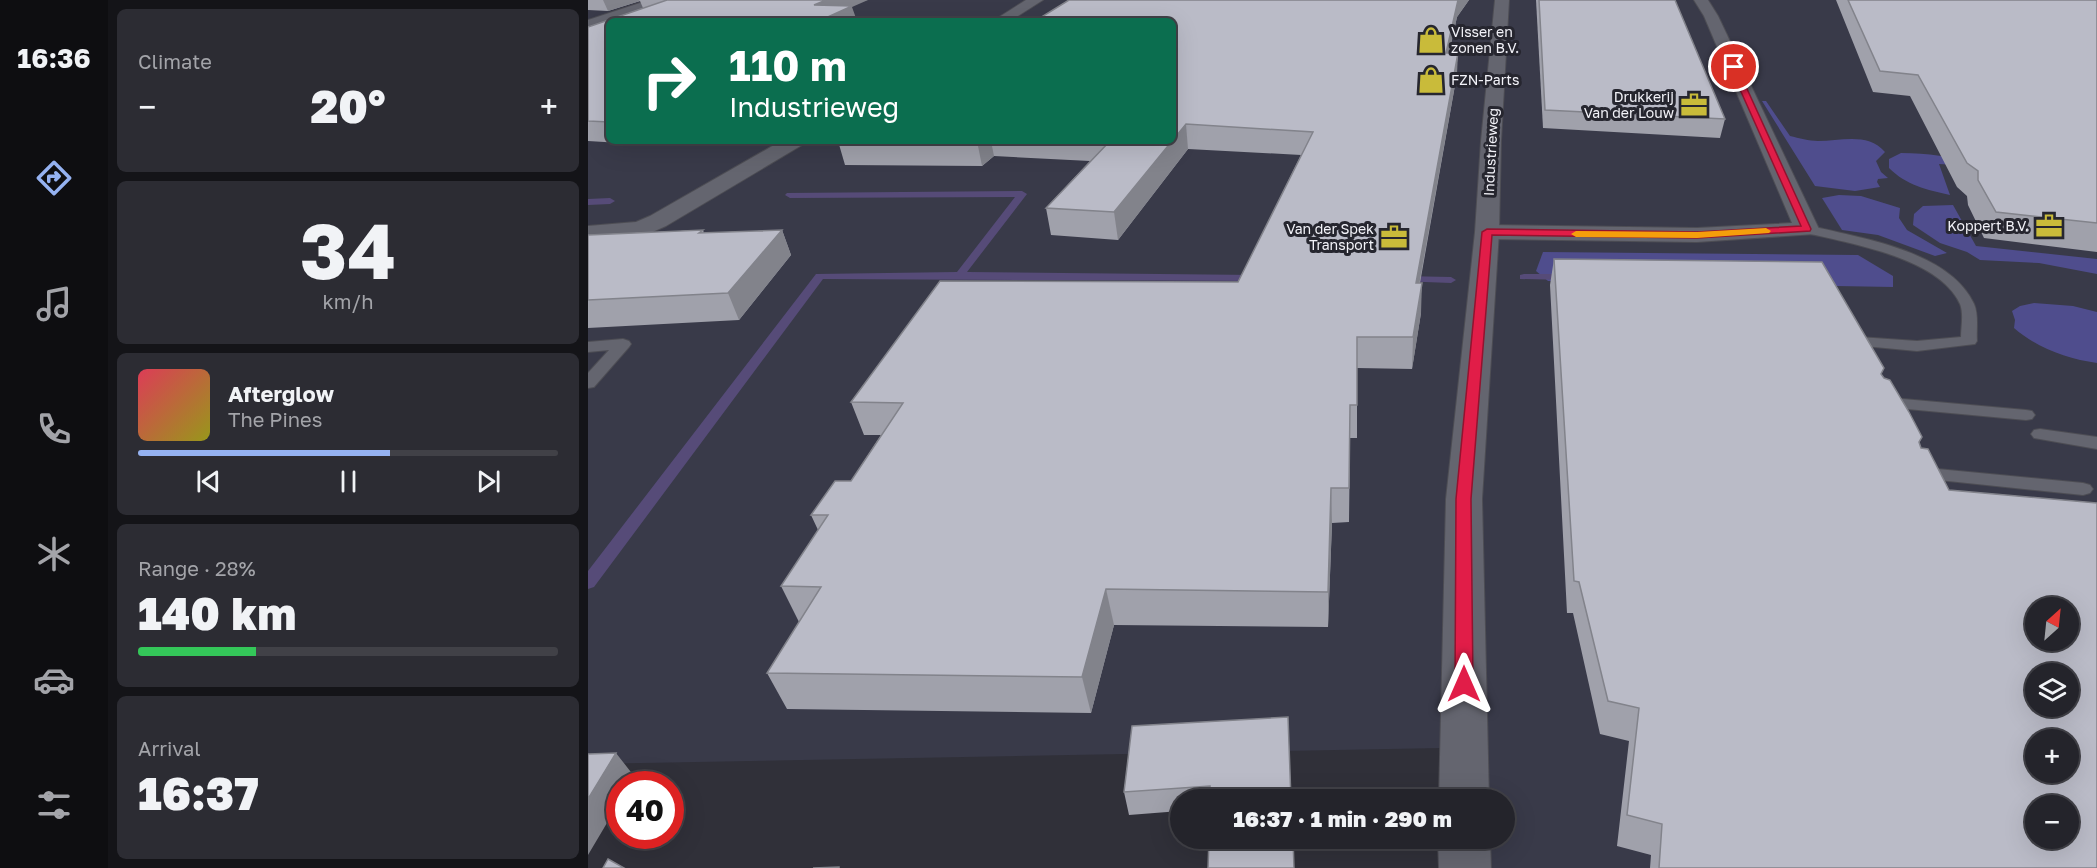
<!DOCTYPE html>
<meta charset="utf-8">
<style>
:root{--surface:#24242b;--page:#2c2c33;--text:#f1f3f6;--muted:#a3a4a9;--line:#414147;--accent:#95b2f1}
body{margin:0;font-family:"Golos Text",sans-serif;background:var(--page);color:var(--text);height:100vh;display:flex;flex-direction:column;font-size:22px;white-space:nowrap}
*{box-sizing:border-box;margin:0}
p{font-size:20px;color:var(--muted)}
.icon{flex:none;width:33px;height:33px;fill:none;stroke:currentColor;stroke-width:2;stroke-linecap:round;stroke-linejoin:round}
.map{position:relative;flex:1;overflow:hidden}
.panel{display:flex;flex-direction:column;gap:9px;padding:9px;background:#141418;width:480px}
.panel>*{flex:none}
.hud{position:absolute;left:18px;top:18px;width:570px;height:126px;border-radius:9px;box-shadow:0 6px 24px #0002,0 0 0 2px var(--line);background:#0b6e4f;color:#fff;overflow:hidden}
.needle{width:39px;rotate:27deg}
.tools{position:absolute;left:1437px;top:597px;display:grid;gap:12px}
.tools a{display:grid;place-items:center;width:54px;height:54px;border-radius:50%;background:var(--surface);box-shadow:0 6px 24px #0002,0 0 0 2px var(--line);font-size:30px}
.speed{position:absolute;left:18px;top:771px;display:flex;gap:12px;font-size:30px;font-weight:700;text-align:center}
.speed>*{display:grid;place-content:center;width:78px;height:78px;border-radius:50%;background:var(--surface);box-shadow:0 6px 24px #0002,0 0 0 2px var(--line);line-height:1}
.speed .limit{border:9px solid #d22;background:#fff;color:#111}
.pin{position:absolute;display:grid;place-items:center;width:51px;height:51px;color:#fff;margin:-26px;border:3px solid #fff;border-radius:50%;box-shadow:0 2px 6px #0007}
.me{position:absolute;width:66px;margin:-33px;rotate:0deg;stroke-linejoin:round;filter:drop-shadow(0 0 4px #0008)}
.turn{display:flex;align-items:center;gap:21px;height:126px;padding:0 24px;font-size:27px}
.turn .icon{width:78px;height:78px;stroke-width:2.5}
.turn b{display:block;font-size:42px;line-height:51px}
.big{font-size:45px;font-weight:800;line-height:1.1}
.panel .card{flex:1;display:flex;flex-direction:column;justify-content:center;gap:9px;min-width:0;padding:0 21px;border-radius:9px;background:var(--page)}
.panel .dial{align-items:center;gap:0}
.dial b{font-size:78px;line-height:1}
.song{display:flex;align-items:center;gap:18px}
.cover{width:72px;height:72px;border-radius:9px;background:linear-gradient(135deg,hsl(350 70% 55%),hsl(60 70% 35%))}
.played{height:6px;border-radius:3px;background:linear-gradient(90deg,var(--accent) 60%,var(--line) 60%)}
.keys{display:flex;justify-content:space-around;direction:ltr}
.heat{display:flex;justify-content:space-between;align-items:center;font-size:33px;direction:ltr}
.charge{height:9px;border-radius:4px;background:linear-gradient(90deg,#34c759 28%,var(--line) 0)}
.trip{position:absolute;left:582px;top:789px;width:345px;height:60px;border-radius:30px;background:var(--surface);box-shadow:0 6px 24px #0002,0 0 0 2px var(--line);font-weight:800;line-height:60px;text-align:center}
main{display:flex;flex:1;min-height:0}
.tab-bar{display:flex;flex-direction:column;width:108px;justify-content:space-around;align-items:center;background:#0e0e11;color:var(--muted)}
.tab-bar .icon{width:42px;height:42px}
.tab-bar .on{color:var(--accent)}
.tab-bar b{font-size:27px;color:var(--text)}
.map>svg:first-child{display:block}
</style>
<main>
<nav class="tab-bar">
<b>16:36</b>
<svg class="icon on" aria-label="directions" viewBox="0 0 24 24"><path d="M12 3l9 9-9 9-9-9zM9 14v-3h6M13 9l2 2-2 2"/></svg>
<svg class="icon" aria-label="music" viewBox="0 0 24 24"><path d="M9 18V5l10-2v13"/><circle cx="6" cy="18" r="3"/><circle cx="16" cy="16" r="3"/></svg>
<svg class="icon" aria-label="phone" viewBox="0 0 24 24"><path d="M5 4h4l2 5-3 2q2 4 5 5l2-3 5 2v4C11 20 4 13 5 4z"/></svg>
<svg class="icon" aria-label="climate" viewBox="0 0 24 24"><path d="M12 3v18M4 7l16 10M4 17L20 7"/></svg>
<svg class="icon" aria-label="car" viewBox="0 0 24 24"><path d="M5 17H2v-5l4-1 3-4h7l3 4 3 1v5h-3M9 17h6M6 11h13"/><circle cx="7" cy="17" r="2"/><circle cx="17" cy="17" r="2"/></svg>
<svg class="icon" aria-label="filters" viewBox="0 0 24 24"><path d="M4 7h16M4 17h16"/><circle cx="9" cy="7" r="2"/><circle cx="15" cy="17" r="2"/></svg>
</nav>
<section class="panel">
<div class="card"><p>Climate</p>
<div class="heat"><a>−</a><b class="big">20°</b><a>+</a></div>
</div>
<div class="card dial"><b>34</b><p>km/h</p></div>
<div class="card">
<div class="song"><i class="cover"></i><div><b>Afterglow</b><p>The Pines</p></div></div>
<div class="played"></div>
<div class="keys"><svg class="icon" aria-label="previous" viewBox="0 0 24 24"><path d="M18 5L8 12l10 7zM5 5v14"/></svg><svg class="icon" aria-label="pause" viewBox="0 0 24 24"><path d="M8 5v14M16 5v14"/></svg><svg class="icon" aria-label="next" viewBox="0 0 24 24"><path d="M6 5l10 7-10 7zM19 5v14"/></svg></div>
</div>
<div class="card"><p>Range · 28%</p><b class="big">140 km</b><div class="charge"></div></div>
<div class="card"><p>Arrival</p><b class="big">16:37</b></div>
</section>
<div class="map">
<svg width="1509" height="868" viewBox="0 0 1509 868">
<rect width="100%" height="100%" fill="#303039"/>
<!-- built -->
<path fill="#393a49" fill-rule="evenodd" d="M0,0H1509V868H902L890,839L916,838V800L874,799L853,748L0,764ZM21,21H585V141H21ZM1448,608H1480V640H1448ZM1448,674H1480V706H1448ZM1448,740H1480V772H1448ZM1448,806H1480V838H1448Z"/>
<!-- green -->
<g fill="#4f4d8d">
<path d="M1174,101H1178L1202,136C1211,138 1221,141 1230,141C1253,141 1280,132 1297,152L1288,161L1293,172L1300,178L1290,179L1289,182L1292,187L1267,191L1227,186Z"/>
<path d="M1313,153C1340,153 1363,156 1388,166L1351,164L1362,195C1339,190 1318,185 1301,168V159Z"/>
<polygon points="1251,195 1273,196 1312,208 1311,218 1319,230 1359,253 1347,256 1290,235 1254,230 1234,198"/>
<polygon points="1365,205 1388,246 1509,259 1509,274 1451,263 1392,260 1379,252 1352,243 1325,225 1326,214 1335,206"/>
<polygon points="955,252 1270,255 1305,276 1305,287 960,281 948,271"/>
<path d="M1446,303L1485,306L1509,312V363C1479,359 1449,348 1426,328L1427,320L1424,311L1432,306Z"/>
</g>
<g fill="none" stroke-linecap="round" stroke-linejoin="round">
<!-- stream -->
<g fill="#564b78" fill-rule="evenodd">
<polygon points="434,191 439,194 379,272 669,275 674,278 669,281 235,279 6,587 0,589 0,571 228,274 369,272 427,197 202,198 197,195 199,193"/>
<polygon points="0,199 22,198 27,201 22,204 0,205"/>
<polygon points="936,274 979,274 984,277 979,280 932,279 932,275"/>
<polygon points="814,276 863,277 868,280 863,283 810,281 810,277"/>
</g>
<defs>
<g id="lane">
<path d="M1219,225C1271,238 1361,250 1386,304C1391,315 1388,330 1389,341L1387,344L1329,351L1265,345L1263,342L1271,337L1329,341L1373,337C1373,327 1376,314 1372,304C1351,257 1259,243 1214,232L1213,229L1214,226Z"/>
<polygon points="35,339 41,341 43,344 41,347 6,387 0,388 0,373 21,350 0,352 0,342"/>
<polygon points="1293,397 1438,410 1444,411 1447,415 1444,419 1438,420 1287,406 1284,402 1287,398"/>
<polygon points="1452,429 1509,437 1509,449 1446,438 1443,434 1446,430"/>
<polygon points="1329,467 1495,483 1502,485 1505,489 1502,493 1495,495 1322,477 1320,473 1322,469"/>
</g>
<g id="street">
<polygon points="61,0 81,0 79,3 0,29 0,20"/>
<polygon points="438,0 455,0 422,21 405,21"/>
<polygon points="1106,0 1120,0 1130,16 1231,229 1227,234 1109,242 899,239 891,237 887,232 891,227 899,225 1109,228 1204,223 1116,16"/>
<polygon points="193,141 217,141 214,145 78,226 60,234 0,240 0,226 48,222 62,216"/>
</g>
<g id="secondary">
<polygon points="907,0 921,0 913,141 911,232 894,499 901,800 851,800 858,499 887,232 893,141"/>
<polygon points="850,838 902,838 903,868 851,868"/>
</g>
</defs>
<!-- lane casing -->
<use href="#lane" stroke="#4d4d54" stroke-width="2"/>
<!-- street casing -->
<use href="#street" stroke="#4d4d54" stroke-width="2"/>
<!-- secondary casing -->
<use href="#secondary" stroke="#4d4d54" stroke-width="2"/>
<!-- lane -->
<use href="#lane" fill="#64656f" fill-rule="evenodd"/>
<!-- street -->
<use href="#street" fill="#64656f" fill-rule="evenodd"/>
<!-- secondary -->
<use href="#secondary" fill="#64656f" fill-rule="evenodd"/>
</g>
<!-- wall -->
<g fill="#a0a1ab">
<polygon points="0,0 280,0 21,21 21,141 73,141 65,145 0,141 0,27 55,8 52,1 20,11 0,10"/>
<polygon points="481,0 881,0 869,17 861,53 869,74 832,283 833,313 824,369 769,368 769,438 762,438 761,522 744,523 740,627 526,625 503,713 199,709 179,673 211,622 193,586 230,530 223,515 263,481 293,435 276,435 263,402 650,282 713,155 600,149 530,240 463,235 458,208 502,161 406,156 394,166 257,165 250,141 585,141"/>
<polygon points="948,0 1087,0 1137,119 1132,138 955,128"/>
<polygon points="1248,0 1509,0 1509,252 1396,238 1380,205 1379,196 1369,187 1322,96 1285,92"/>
<polygon points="115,230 116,233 194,230 203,255 151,320 0,328 0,235"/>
<polygon points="966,259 1293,375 1334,437 1331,443 1509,868 1062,868 1063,855 1029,846 1041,741 1012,734 985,613 979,613 962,285"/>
<polygon points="544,726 704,800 592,800 592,811 541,815 536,792"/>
</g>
<!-- shaded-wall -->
<g fill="#82838b">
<polygon points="15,0 51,0 52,1 20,11"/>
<polygon points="238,0 280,0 264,7 269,21 231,21 226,5"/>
<polygon points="870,0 881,0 869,17 856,74 858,53"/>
<polygon points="870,53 869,74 826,313 828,283"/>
<polygon points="598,124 600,149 530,240 526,212"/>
<polygon points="63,141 73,141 65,145"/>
<polygon points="389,141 403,141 406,156 394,166"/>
<polygon points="194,230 203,255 151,320 140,293"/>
<polygon points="834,283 833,313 824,369 825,337"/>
<polygon points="743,488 744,523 740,627 740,592"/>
<polygon points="518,589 526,625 503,713 494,677"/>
<polygon points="28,753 46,776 41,784 32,784 32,801 0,855 0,799"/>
</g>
<!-- building -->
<g fill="#babbc7" stroke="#82838b" stroke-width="1.5" fill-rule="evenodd">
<polygon points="79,0 238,0 226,5 264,6 231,21 21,21 21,122 0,121 0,27"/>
<polygon points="481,0 870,0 858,53 870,53 828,283 834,283 825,337 769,337 769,405 762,405 761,488 743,488 740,592 518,589 494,677 179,673 233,587 193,586 240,515 223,515 247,481 263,481 315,403 263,402 352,281 650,282 725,132 598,124 585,140 585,21 447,21"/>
<polygon points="951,0 1087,0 1137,119 957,110"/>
<polygon points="1260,0 1509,0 1509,223 1408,212 1390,180 1390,171 1379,163 1330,75 1292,71"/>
<polygon points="522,141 584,141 526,212 458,208"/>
<polygon points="115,230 111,233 194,230 140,293 0,300 0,235"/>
<path d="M966,259L1234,262L1296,368L1293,374L1296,378L1302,380L1321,412L1334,437L1331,442L1333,448L1340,449L1361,490L1509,503V868H1071L1074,824L1039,815L1051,708L1020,701L991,582L986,581ZM1448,608H1480V640H1448ZM1448,674H1480V706H1448ZM1448,740H1480V772H1448ZM1448,806H1480V838H1448Z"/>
<polygon points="700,717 703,800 622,800 622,786 536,792 544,726"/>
<polygon points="28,753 0,799 0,754"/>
<polygon points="621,838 705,838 706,868 620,868"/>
<polygon points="20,859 36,868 15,868"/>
<polygon points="251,867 251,868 225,868"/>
</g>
<!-- route -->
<polygon fill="#e11d48" stroke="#92132f" stroke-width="1.5" points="1146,65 1149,67 1223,229 1222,231 1109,238 904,235 883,499 885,684 882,689 876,691 869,689 867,684 868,499 894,232 899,229 1109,232 1213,226 1142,67"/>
<!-- slow -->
<polygon fill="#f59e0b" points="1178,228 1183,231 1181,233 1109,238 988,237 983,234 988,231 1109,232"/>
<!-- icons -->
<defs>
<symbol id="shop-bare" viewBox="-9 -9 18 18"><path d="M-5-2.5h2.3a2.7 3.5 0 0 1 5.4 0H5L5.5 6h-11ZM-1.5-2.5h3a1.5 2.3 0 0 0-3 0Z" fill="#c9bb3a" stroke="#26262f" stroke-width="2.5" paint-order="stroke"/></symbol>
<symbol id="office-bare" viewBox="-9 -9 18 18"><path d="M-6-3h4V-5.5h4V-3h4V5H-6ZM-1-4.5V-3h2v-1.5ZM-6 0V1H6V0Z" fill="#c9bb3a" stroke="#26262f" stroke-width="2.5" paint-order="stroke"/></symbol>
</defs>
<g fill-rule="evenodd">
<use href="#shop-bare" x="824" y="21" width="38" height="38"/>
<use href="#shop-bare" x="824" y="61" width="38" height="38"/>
<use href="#office-bare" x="1087" y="86" width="38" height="38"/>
<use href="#office-bare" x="1442" y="207" width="38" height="38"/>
<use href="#office-bare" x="787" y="218" width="38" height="38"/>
</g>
<g text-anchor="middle" stroke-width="6" stroke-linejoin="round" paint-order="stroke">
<!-- far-poi labels -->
<g font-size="14" fill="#f3f3f9" stroke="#26262f" text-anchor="end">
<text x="863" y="37" text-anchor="start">Visser en<tspan x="863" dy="16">zonen B.V.</tspan></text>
<text x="863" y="85" text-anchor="start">FZN-Parts</text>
<text x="1086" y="102">Drukkerij<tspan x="1086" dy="16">Van der Louw</tspan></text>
<text x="1441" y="231">Koppert B.V.</text>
<text x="786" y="234">Van der Spek<tspan x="786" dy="16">Transport</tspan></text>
</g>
<!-- far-street labels -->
<g font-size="14" fill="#f3f3f9" stroke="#26262f">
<text transform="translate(903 152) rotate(-87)" y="5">Industrieweg</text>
</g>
</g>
</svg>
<div class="tools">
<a><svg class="needle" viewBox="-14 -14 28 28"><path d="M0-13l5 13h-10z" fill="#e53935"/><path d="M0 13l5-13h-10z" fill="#a3a4a9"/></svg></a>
<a><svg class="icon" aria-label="layers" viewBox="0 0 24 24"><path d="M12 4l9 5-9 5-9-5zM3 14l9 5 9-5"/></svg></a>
<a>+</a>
<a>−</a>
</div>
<div class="speed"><div class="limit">40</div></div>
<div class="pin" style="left:1146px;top:67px;background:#d93025"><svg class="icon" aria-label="arrive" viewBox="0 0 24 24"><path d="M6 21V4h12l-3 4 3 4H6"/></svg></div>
<svg class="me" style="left:876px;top:684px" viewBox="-20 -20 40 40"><path d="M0-17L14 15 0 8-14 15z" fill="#e11d48" stroke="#fff" stroke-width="4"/></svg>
<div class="trip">16:37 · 1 min · 290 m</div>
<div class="hud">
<div class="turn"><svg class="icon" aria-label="right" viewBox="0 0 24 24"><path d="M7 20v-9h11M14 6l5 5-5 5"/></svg><div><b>110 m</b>Industrieweg</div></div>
</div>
</div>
</main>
